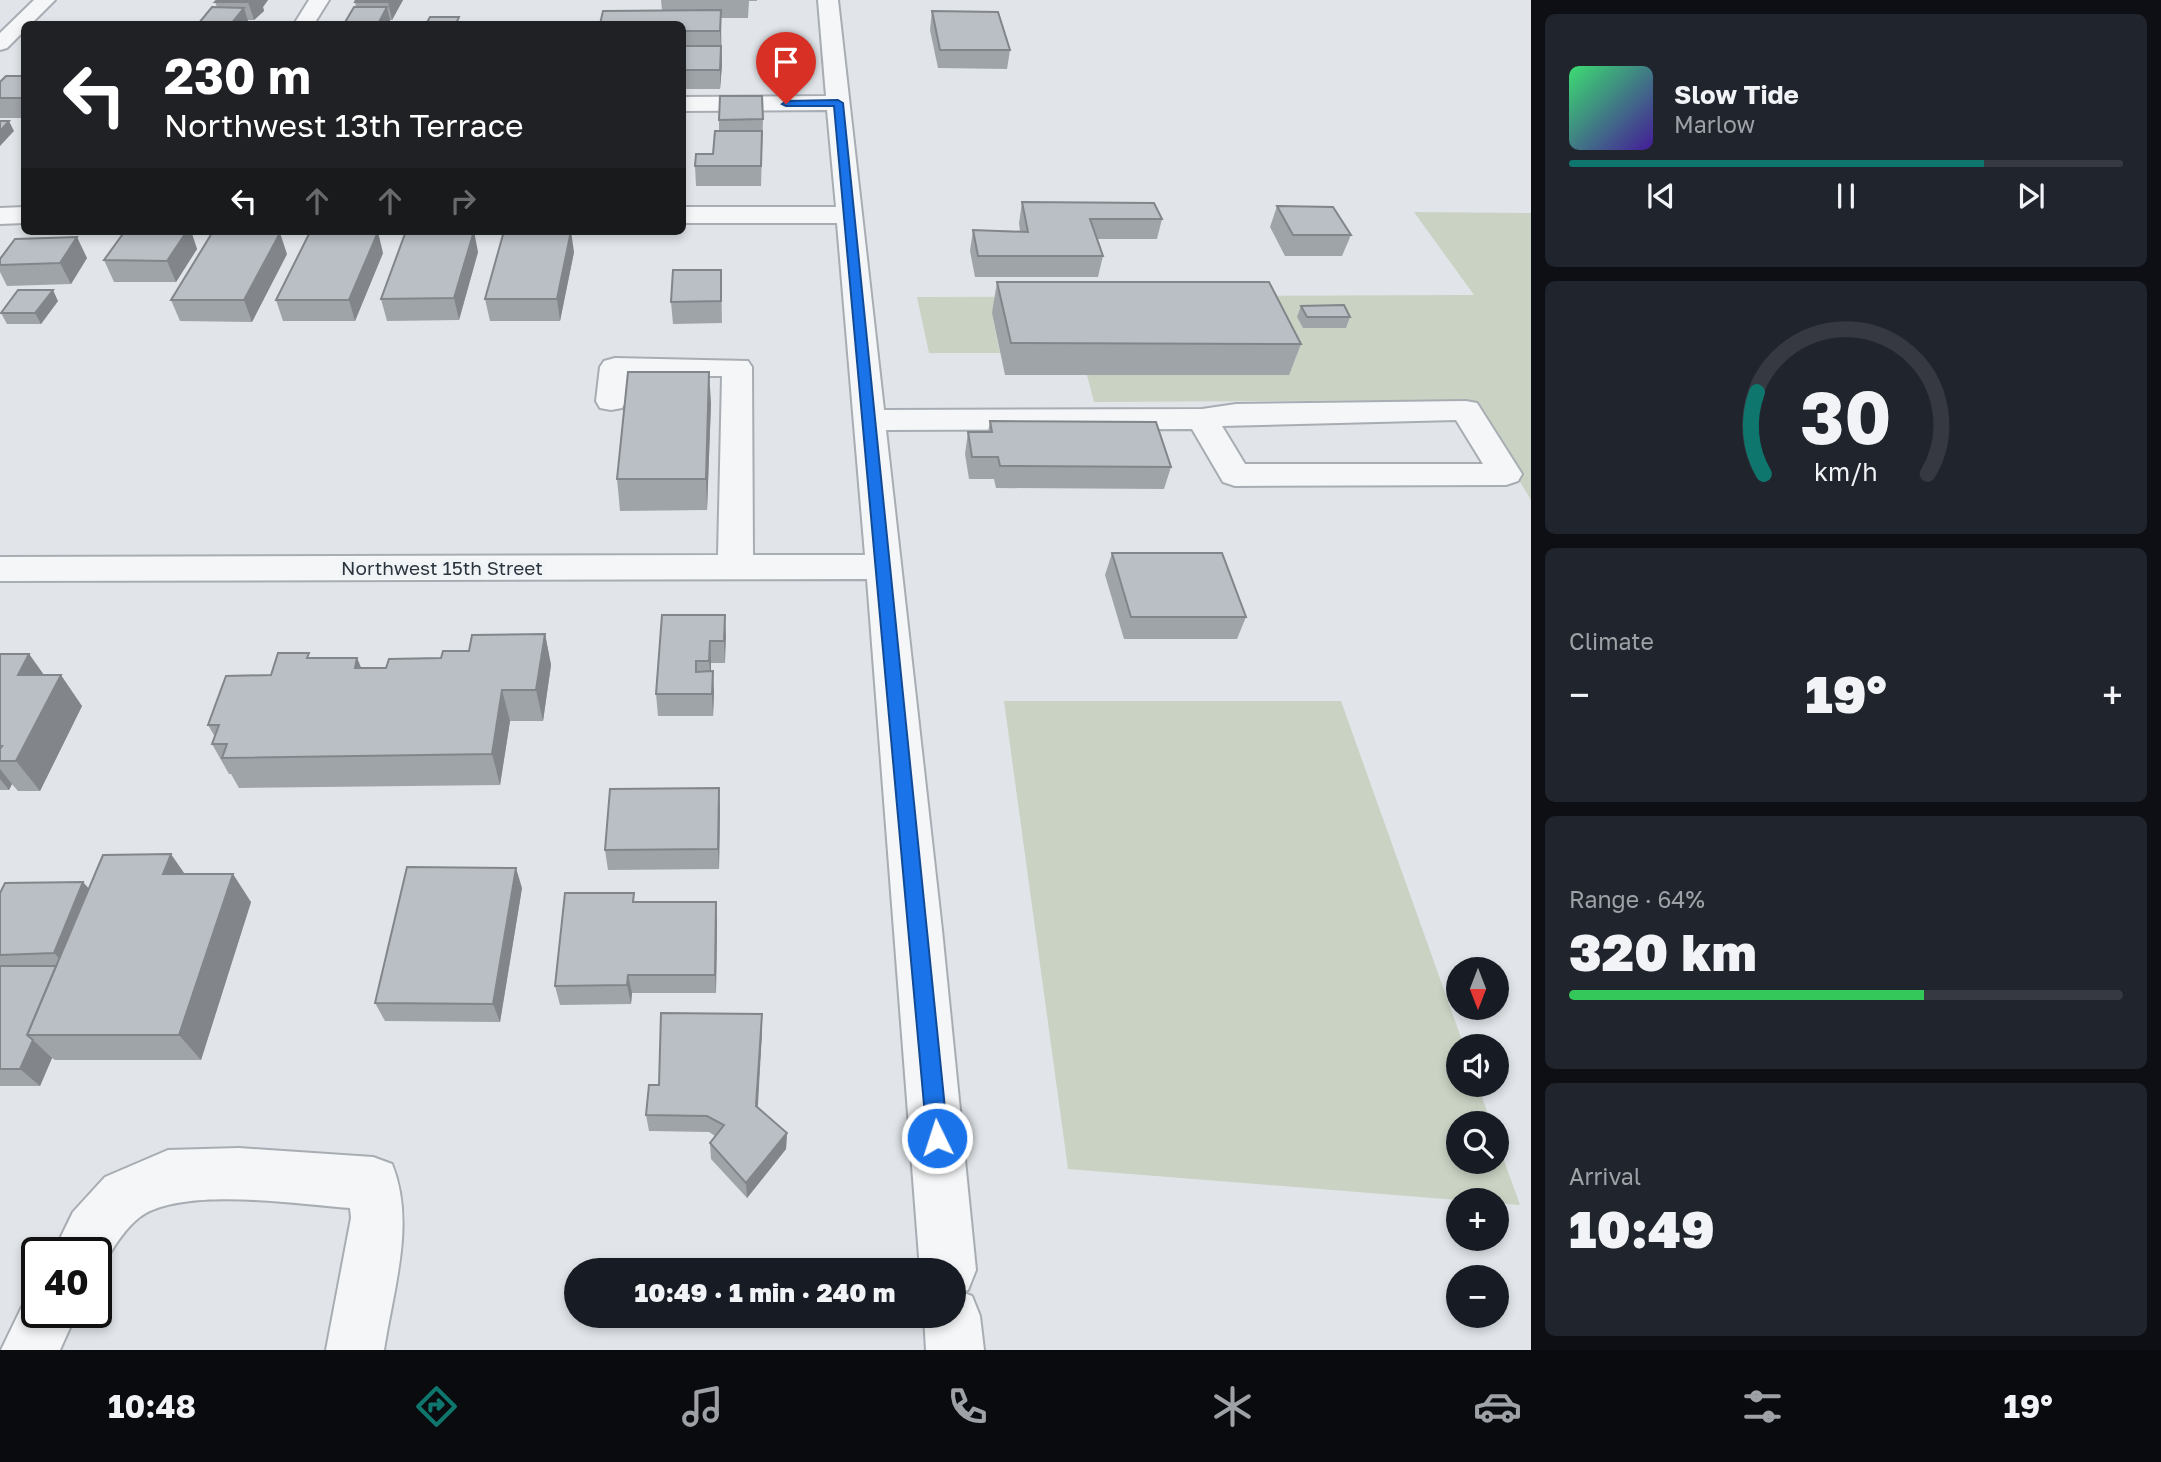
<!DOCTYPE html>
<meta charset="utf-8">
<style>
:root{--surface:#171b24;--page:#20242c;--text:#f1f3f6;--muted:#9ea1a6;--line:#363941;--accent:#0f766e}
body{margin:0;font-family:"Golos Text",sans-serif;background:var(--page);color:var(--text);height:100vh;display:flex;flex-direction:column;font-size:26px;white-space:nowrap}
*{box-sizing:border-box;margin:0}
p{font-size:23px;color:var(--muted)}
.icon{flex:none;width:38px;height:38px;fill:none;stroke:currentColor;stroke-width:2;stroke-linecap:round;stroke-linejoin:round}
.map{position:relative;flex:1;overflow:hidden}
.panel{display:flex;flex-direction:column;gap:14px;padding:14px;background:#0d0f14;width:630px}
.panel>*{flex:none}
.top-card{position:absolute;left:21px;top:21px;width:665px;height:214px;border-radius:10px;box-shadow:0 4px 10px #0003;background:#202124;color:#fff;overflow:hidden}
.needle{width:46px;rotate:180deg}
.tools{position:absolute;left:1446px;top:957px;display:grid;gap:14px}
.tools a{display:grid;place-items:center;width:63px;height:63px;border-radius:50%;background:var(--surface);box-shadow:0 4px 10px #0003;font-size:35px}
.speed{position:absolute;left:21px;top:1237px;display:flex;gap:14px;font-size:35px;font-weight:700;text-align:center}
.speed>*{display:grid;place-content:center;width:91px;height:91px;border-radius:50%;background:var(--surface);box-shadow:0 4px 10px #0003;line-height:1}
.speed .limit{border:4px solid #111;border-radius:10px;background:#fff;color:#111}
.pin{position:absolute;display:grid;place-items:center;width:60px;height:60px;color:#fff;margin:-72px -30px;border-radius:50% 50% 50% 0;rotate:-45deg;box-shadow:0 0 7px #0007}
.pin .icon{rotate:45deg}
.me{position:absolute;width:77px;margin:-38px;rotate:356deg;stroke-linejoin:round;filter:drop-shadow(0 0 5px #0008)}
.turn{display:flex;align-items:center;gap:24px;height:147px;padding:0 28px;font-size:32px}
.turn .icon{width:91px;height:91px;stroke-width:2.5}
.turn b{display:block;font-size:49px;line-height:60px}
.lanes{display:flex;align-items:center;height:66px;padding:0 28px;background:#0003;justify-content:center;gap:35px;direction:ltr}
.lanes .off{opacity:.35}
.big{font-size:52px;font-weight:800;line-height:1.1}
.panel .card{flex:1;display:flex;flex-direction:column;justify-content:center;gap:10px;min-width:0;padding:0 24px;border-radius:10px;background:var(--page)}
.panel .dial{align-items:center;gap:0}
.dial svg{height:182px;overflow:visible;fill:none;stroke:var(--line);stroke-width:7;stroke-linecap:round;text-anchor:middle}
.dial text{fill:var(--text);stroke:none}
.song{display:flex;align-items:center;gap:21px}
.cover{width:84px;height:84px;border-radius:10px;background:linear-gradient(135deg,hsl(140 70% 55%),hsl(260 70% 35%))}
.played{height:7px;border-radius:4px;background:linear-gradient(90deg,var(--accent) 75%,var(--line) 75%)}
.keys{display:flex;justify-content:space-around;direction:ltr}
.heat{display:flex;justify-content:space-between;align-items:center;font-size:38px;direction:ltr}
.charge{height:10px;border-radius:5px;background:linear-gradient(90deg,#34c759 64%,var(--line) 0)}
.trip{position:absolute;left:564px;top:1258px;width:402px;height:70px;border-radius:35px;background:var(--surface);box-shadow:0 4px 10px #0003;font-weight:800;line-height:70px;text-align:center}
.tabs{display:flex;height:112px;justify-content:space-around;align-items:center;background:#090b0e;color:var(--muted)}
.tabs .icon{width:49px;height:49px}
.tabs .on{color:var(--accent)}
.tabs b{font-size:32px;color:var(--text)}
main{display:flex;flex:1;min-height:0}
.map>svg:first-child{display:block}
</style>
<main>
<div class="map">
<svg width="1531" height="1350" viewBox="0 0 1531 1350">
<rect width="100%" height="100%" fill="#e1e5e9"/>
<!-- green -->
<g fill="#c9d2c3">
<polygon points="1414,212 1531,213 1531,500 1471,400 1094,402 1087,375 1288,375 992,313 1000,353 929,353 917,297 1474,295"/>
<polygon points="1004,701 1341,701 1464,1046 1458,1046 1458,1085 1478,1085 1491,1123 1458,1124 1458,1162 1496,1162 1496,1138 1520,1205 1068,1169"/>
</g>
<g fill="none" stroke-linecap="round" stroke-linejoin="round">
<defs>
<g id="minor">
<polygon points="34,0 55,0 31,24 24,24 24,31 7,48 0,50 0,33"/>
<polygon points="309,0 329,0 314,24 294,24"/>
<path d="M818,0H838L884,410L1202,409L1236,404L1466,401L1477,403L1522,474L1518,481L1506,485L1235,486L1223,482L1192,429L886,430L942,930L976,1270L968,1290L962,1292L972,1296L980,1316L984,1350H926L924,1316H954V1270H920L867,579L0,581V557L718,555L722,376H629L626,401L622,408L611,410L600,408L596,401L600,367L604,361L615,358L748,361L752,367L753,555H865L837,223H682V207H836L827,110L682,111V97L826,96ZM1456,420L1483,464H1245L1222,426Z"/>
<polygon points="24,207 24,223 0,224 0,208"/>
<path d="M239,1148L373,1157L392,1164C416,1223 393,1290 384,1350H326L351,1218L350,1208C296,1204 193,1188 146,1213C126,1224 110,1253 99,1272L96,1274V1253H53L73,1212L105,1177L168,1150Z"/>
<polygon points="37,1289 37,1312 77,1312 60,1350 1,1350 29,1292"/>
</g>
</defs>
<!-- minor casing -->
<use href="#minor" stroke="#a7adb3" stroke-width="4"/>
<!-- minor -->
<use href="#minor" fill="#f4f6f7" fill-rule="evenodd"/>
</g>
<!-- wall -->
<g fill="#9fa4a9">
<polygon points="268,0 263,7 264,11 254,20 248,20 249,24 198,24 217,7 215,2"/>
<polygon points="356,0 403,0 392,20 390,20 356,7 355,2"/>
<polygon points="661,0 757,0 757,1 749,1 748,18 721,18 722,65 720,89 682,89 682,24 662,10"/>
<polygon points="932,11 1010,50 1007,69 938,68 930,30"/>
<polygon points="24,76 24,118 0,118 0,82"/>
<polygon points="763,119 761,186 696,186 695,166 713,154 719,131 719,120"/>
<polygon points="1022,202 1162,219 1157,239 1097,239 1103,256 1098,277 975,277 970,251 973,230 1020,231 1019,223"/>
<polygon points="1277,206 1351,235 1342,256 1285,256 1270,227"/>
<polygon points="125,231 191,231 197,249 176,282 114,282 104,260"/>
<polygon points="478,252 459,320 387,321 381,299"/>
<polygon points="574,252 560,321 490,321 485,299"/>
<polygon points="383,253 355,321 283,321 276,300"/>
<polygon points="287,254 252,322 180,321 171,300"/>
<polygon points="87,258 71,284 7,286 0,272 0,259"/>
<polygon points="721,270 722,323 673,324 671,302"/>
<polygon points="997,282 1301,344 1289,375 1005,375 992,313"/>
<polygon points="58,301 41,324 7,324 1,313"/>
<polygon points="1301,306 1350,317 1346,328 1303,328 1297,317"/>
<polygon points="711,403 707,510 620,511 617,479"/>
<polygon points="990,421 1171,467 1164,489 996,488 994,479 969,479 965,454 968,432 988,432"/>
<polygon points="1112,553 1246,617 1237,639 1124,639 1105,575"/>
<polygon points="725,615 725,663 711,663 711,671 714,693 713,716 658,716 656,694"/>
<polygon points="545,634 551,665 543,721 510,721 500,785 239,788 231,774 229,774 212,744 215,737 208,725 271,675 311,658 357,658 361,668 386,668 441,658 469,651"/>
<polygon points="0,654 29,654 44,675 82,706 40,791 18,791 12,784 9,790 0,790"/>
<polygon points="719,788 720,809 719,869 608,870 605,850"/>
<polygon points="184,874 251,902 201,1060 55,1060 52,1058 40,1086 0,1086 0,893 89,889"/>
<polygon points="522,888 500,1022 385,1021 375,1003"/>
<polygon points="635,902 717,921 716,993 632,993 631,1004 560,1005 555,986"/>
<polygon points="762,1032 757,1107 787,1133 786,1149 747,1198 711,1159 710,1143 715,1136 709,1132 649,1131 646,1115 659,1085"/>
</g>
<!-- shaded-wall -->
<g fill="#82868a">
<polygon points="251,0 268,0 263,7 264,11 254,20 248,2"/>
<polygon points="389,0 403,0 392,20 388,2"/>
<polygon points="387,7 391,24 378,24"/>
<polygon points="244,8 249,24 231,24"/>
<polygon points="721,10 721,50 720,31"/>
<polygon points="721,46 722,65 720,89 720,70"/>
<polygon points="9,121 14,131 0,146 0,131"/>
<polygon points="187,231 191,231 197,249 176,282 167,261"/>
<polygon points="474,231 478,252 459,320 454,298"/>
<polygon points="571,231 574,252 560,321 557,299"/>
<polygon points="378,232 383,253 355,321 349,300"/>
<polygon points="280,233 287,254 252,322 244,300"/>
<polygon points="77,237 87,258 71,284 60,263"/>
<polygon points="53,290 58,301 41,324 35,313"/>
<polygon points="709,372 711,403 707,510 706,479"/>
<polygon points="725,615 726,637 725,663 724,641"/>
<polygon points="545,634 551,665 543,721 536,690"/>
<polygon points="710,641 711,663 711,683 709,661"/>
<polygon points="29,654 51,685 18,675"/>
<polygon points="357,658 370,689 355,668"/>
<polygon points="713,671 714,693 713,716 712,694"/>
<polygon points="61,675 82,706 40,791 16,761"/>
<polygon points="502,690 510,721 500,785 492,754"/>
<polygon points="0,769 12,784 9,790 0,779"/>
<polygon points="719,788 720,809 719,869 718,849"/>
<polygon points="171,854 191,883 163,874"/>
<polygon points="516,868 522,888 500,1022 493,1004"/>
<polygon points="233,874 251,902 201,1060 179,1035"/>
<polygon points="83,882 100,901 72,972 54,953"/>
<polygon points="716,902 717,921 716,993 715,975"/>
<polygon points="628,975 632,993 631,1004 627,985"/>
<polygon points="762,1014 762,1032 757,1122 756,1106"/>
<polygon points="33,1040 52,1058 40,1086 20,1069"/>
<polygon points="787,1133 786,1149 747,1198 746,1183"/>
</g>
<!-- building -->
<g fill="#b9bfc5" stroke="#82868a" stroke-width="2">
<polygon points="217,0 251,0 248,2 215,2"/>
<polygon points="356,0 389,0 388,2 355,2"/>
<polygon points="212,7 244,8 231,24 198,24"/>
<polygon points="354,7 387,7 378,24 344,24"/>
<polygon points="721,10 720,31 682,31 682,24 600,24 603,11"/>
<polygon points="932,11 998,12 1010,50 940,50"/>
<polygon points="430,17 459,17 456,24 426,24"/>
<polygon points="682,46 721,46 720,70 682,70"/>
<polygon points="6,76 24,76 24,98 0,98 0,82"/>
<polygon points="720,96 762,96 763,119 719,120"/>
<polygon points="0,121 9,121 0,131"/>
<polygon points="715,131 762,131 761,166 695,166 696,154 713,154"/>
<polygon points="1022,202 1154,203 1162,219 1090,219 1103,256 978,256 973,230 1028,232"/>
<polygon points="1277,206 1333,207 1351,235 1293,235"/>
<polygon points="125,231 187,231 167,261 104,260"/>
<polygon points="406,231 474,231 454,298 381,299"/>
<polygon points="504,231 571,231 557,299 485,299"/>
<polygon points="310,232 378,232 349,300 276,300"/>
<polygon points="212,233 280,233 244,300 171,300"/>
<polygon points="77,237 60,263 0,265 0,259 15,239"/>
<polygon points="673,270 721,270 721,301 671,302"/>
<polygon points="997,282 1269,282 1301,344 1011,343"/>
<polygon points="18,290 53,290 35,313 1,313"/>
<polygon points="1344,305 1350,317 1307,317 1301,306"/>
<polygon points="628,372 709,372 706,479 617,479"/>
<polygon points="990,421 1156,422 1171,467 1000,466 998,457 972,457 968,432 992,432"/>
<polygon points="1112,553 1222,553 1246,617 1131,617"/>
<polygon points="662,615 725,615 724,641 710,641 709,661 696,661 696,672 713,671 712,694 656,694"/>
<polygon points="545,634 536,690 502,690 492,754 222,758 227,744 212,744 219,725 208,725 226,676 271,675 278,653 309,653 307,658 357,658 355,668 386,668 389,659 441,658 443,651 469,651 472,635"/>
<polygon points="0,654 29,654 18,675 61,675 16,761 0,761 0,749 2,746 0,746"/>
<polygon points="719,788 718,849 605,850 610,789"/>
<polygon points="171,854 163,874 233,874 179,1035 27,1035 103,855"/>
<polygon points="407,867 516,868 493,1004 375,1003"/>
<polygon points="83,882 54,953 0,955 0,893 5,883"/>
<polygon points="565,893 634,893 633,902 716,902 715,975 628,975 627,985 555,986"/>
<polygon points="0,966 56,966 27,1035 33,1040 20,1069 0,1069"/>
<polygon points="661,1013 762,1014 756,1106 787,1133 746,1183 710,1143 724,1125 707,1116 646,1115 649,1085 659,1085"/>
</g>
<!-- route -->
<polygon fill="#1a73e8" stroke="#114b97" stroke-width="2" points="838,100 843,103 948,1138 945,1146 937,1149 930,1146 927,1138 834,106 786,106 782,104 786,101"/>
<g text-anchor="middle" stroke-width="7" stroke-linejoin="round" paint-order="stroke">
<!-- street labels -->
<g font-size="19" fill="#2b353f" stroke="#f1f4f6">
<text x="442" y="575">Northwest 15th Street</text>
</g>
</g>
</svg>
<div class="tools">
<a><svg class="needle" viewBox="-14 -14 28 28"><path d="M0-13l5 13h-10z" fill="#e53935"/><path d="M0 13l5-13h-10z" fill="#9ea1a6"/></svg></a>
<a><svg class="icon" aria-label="sound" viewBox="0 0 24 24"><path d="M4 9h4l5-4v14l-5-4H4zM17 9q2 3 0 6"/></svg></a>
<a><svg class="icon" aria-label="search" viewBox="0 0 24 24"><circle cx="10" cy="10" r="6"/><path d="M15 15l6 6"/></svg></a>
<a>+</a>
<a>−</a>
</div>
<div class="speed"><div class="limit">40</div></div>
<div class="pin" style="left:786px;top:104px;background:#d93025"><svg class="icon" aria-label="arrive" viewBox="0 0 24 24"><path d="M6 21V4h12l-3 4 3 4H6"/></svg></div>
<svg class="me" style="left:937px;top:1138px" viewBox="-20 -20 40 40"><circle r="17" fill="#1a73e8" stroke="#fff" stroke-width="3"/><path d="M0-11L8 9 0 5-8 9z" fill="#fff"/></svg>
<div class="trip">10:49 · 1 min · 240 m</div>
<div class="top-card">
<div class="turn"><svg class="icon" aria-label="left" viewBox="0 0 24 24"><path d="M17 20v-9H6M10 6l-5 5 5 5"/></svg><div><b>230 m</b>Northwest 13th Terrace</div></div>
<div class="lanes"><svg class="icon" aria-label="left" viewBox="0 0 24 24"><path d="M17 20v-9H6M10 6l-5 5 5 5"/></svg><svg class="icon off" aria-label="ahead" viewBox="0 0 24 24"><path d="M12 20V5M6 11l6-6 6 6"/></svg><svg class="icon off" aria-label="ahead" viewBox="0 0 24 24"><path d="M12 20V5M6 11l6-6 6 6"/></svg><svg class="icon off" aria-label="right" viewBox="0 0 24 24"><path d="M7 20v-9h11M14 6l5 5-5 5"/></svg></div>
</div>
</div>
<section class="panel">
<div class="card">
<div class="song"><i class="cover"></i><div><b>Slow Tide</b><p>Marlow</p></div></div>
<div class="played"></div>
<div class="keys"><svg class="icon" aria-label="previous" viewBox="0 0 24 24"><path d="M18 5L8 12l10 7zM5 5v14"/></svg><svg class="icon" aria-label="pause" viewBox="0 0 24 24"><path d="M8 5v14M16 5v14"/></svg><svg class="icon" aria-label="next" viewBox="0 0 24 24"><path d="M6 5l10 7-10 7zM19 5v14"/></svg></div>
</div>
<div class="card dial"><svg viewBox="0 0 100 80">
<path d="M14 69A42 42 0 1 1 86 69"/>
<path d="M14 69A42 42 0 0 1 11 33" stroke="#0f766e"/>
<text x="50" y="56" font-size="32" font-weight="700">30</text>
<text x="50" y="72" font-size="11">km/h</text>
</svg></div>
<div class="card"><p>Climate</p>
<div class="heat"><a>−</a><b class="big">19°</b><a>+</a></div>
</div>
<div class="card"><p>Range · 64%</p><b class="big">320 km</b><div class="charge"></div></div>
<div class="card"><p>Arrival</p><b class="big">10:49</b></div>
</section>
</main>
<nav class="tabs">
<b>10:48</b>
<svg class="icon on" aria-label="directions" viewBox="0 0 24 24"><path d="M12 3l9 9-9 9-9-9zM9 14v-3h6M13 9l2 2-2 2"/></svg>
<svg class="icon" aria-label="music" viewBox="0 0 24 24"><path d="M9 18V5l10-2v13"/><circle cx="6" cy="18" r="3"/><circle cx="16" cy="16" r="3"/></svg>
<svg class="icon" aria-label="phone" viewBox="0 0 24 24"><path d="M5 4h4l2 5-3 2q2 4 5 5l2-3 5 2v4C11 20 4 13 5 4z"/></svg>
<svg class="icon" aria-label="climate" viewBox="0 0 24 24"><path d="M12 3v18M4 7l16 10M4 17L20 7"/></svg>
<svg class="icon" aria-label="car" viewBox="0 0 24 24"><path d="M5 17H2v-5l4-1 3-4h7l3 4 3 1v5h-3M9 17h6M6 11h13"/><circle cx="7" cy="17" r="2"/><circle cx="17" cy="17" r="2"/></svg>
<svg class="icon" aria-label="filters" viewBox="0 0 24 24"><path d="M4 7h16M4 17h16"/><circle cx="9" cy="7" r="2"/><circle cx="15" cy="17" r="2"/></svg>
<b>19°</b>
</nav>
